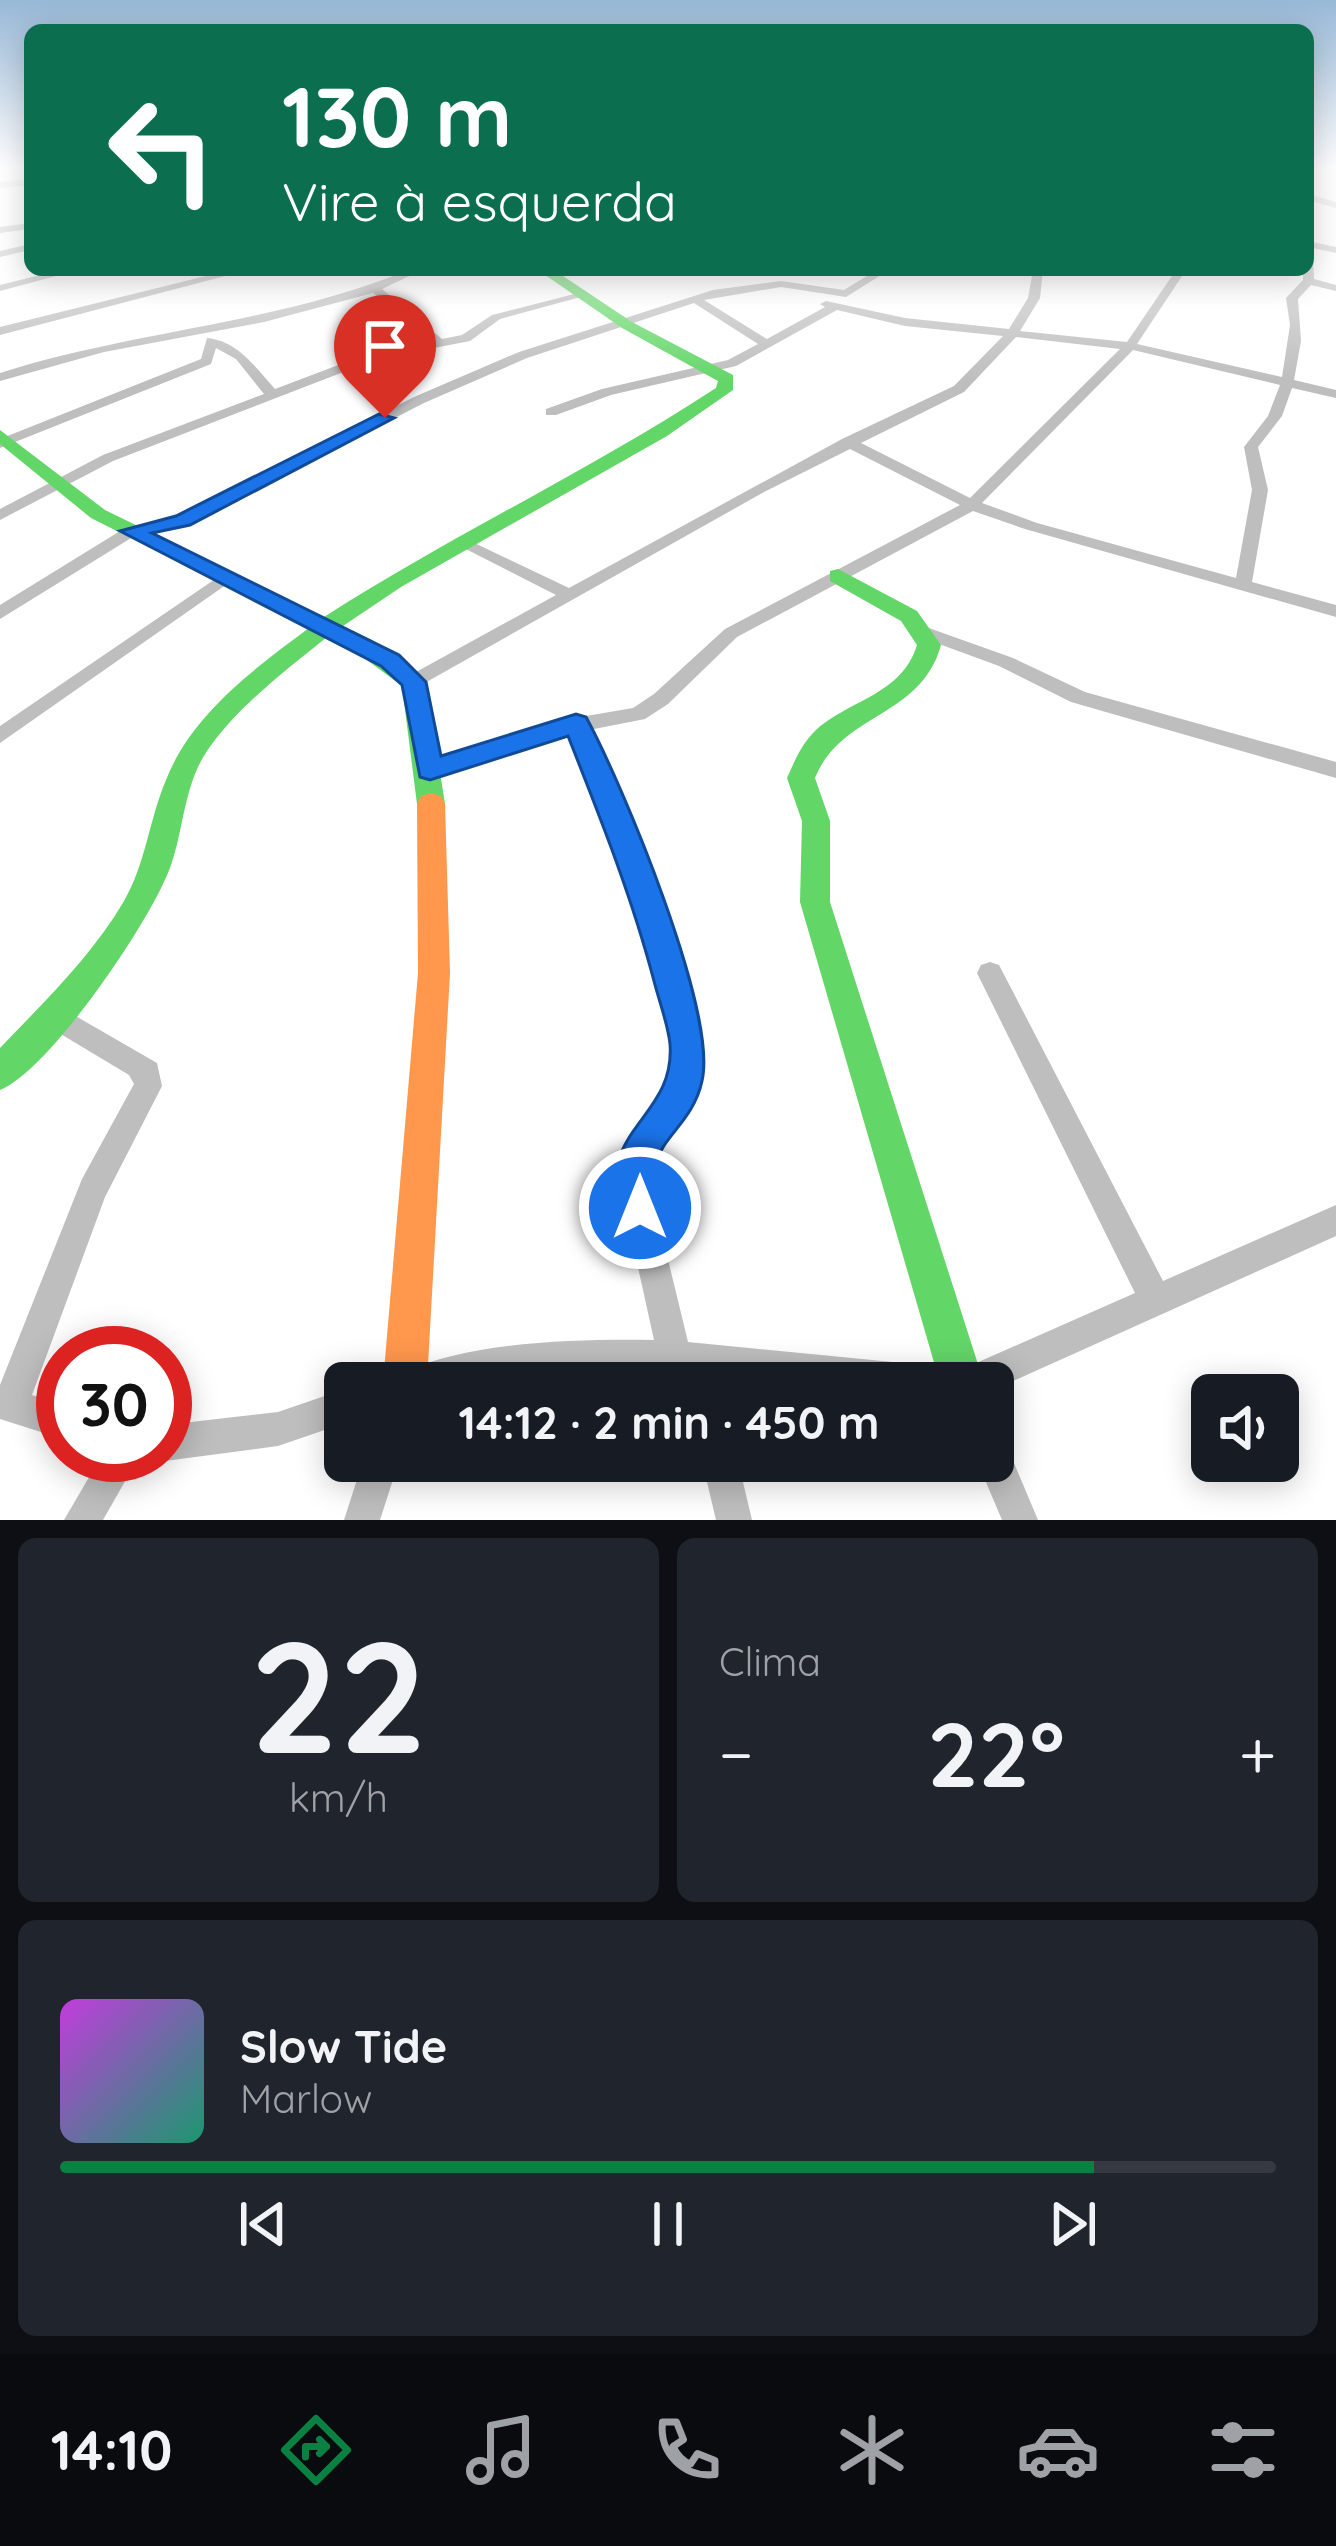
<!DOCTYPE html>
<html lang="pt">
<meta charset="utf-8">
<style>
:root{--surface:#171b24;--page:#20242c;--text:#f1f3f6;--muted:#9ea1a6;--line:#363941;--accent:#0b8043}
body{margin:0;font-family:Quicksand,sans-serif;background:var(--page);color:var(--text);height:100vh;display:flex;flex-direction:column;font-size:45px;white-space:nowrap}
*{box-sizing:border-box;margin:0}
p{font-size:39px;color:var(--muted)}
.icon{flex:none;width:66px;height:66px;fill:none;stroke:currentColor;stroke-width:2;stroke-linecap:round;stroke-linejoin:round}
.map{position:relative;height:1520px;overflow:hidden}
.sheet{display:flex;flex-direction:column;gap:18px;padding:18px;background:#0d0f14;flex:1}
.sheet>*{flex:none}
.hud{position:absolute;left:24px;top:24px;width:1290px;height:252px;border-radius:18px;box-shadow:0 6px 30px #0003;background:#0b6e4f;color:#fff;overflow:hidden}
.fabs{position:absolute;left:1191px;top:1374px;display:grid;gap:24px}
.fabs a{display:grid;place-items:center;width:108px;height:108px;border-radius:18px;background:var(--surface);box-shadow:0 6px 30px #0003;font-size:60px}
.speed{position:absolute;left:36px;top:1326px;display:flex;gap:24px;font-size:60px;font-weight:700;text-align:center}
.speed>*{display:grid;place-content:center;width:156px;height:156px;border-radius:50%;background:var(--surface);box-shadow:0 6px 30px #0003;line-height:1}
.speed .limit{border:18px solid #d22;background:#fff;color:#111}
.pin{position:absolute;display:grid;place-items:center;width:102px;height:102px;color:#fff;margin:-123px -51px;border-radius:50% 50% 50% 0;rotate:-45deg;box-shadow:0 0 12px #0007}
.pin .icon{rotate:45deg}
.me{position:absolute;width:132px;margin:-66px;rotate:0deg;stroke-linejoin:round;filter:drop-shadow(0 0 9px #0008)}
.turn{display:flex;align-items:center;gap:42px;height:252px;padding:0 60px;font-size:54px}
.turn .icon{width:156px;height:156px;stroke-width:2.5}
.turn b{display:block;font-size:84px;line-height:102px}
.big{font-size:90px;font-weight:700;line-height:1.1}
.sheet .card{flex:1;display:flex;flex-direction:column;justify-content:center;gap:18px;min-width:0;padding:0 42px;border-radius:18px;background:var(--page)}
.sheet .dial{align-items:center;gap:0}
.dial b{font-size:156px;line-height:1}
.song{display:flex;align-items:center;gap:36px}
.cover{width:144px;height:144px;border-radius:18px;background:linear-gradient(135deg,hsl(290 70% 55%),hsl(160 70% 35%))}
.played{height:12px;border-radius:6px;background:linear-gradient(90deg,var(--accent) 85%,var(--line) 85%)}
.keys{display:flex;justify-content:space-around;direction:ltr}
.heat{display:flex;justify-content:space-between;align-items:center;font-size:66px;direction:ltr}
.sheet .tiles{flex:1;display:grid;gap:18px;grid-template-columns:1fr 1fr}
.card:last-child{grid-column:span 2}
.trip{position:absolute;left:324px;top:1362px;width:690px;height:120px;border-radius:18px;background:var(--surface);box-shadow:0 6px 30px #0003;font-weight:700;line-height:120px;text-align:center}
.tab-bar{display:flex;height:192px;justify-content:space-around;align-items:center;background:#090b0e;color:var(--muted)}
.tab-bar .icon{width:84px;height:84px}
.tab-bar .selected{color:var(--accent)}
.tab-bar b{font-size:54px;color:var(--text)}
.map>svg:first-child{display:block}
</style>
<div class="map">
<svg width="1336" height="1520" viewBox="0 0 1336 1520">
<rect width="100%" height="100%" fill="#fff"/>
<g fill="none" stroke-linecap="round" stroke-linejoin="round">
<!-- street -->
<g fill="#bebebe" fill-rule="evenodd">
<polygon points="30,179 30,185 0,188 0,182"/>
<polygon points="1308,194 1336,202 1336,208 1308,200"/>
<polygon points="30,223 30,229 0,233 0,227"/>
<polygon points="1308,241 1336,247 1336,253 1308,247"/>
<polygon points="30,244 30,250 0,257 0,251"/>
<path d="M1308,255L1313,258L1314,279L1336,285V291L1311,285L1298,299L1301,341L1294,380L1336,390V398L1292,388L1282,416L1258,447L1268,490L1252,582L1336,605V617L1025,529L973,511L737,637L668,704L645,719L589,730L661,903L700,1044L699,1080L688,1110L684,1120L653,1154L649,1181L688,1342L934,1366L946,1371L951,1383H786L675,1374L612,1373L500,1383H400L405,1371C477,1341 577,1339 654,1340L619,1181L630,1137L663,1101L671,1080L674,1044L637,903L570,733L430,778L423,776L419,770L423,764L557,721L633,708L654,694L725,629L960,505L850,449L764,492L414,689L404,682L407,677L556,595L452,542L460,537L466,539L569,588L842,439L954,386L1003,336L905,326L837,310L736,366L611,395L556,415H546V409L602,389L728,360L758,344L694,303L527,358L424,403L188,524L136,535L0,619V605L125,528L177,517L414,397L519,352L713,290L781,281L844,290L877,270H889L846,297L781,287L704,300L767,339L825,307L820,304L826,301L905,318L1009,329L1028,298L1033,270H1043L1040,298L1020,331L1127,342L1176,270H1186L1137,344L1282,377L1290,325L1286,298L1303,280V270H1308ZM1016,337L1120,349L970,498L861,443L964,392ZM1133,350L1280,385L1268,416L1244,447L1252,490L1236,578L1037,523L982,503Z"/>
<polygon points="60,270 78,270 0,291 0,285"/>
<polygon points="230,270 248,270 0,335 0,327"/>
<path d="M408,270H422L382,289L442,339L462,335L492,315L582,292L588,295L500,319L470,341L377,359L113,461L0,520V509L103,455L264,394L236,359L216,348L211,364L0,448V439L201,359L207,338C238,341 255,367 275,389L370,353L430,341L373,293L264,322L104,352L0,381V373C134,330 278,324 408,270Z"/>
<polygon points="224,573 230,574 230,582 0,743 0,726"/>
<polygon points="926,627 1013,658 1085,692 1336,762 1336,778 1071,702 999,666 920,637 917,633 920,629"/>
<polygon points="990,962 999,965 1163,1281 1336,1205 1336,1236 993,1390 993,1383 953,1383 958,1371 1135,1293 977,973 981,965"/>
<polygon points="53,1003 157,1063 162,1086 105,1197 32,1395 63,1405 63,1439 0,1419 0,1385 82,1179 134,1084 129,1075 44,1024 40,1015 44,1006"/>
<polygon points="345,1389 345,1423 278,1446 165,1461 152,1455 165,1455 165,1425 278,1412"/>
<polygon points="993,1439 1006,1444 1038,1520 1002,1520 977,1461 993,1461"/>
<polygon points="102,1455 140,1455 103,1520 64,1520"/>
<polygon points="363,1461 399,1461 380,1520 344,1520"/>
<polygon points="702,1461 738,1461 752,1520 716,1520"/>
</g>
<!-- fast -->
<g fill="#63d668" fill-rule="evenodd">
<path d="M538,270H554L632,322L733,375V390L667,436L401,587L343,626L372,640L426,682L445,804L441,812H421L417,804L402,686L356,652L327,637C285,671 238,706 207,751C184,785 184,828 171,865C153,918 50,1070 0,1090V1048C44,1002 92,956 124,901C146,863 149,820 166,780C192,714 254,669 309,628L91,518L0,444V430L105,510L324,617C452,535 589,471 716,388L718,381L622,328Z"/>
<path d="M838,569L917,611L941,645C921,718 842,712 815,778L830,821V902L984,1383H940L800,902L802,821L787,778C795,760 802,743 817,729C852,699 902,694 917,645L901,621L830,581V571Z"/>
</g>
<!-- slow -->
<polygon fill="#ff974d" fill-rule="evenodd" points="431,793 441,796 445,804 450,973 427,1383 383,1383 418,973 417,804 421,796"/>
</g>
<!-- sky -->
<linearGradient id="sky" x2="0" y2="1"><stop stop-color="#97b8d7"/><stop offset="0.44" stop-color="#fff"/><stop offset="1" stop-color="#fff" stop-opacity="0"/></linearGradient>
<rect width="1336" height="382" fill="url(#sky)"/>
<!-- route -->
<path fill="#1a73e8" stroke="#114b97" stroke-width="3" d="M379,414L394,418L190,525L152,533L399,655L426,682L441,756L576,714L586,717C622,783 718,1013 702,1081C694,1119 664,1136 657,1160C650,1182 662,1201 654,1222L640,1228L626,1222C587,1130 676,1122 670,1044C668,1024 659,1001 654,981C632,897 600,817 568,736L430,780L420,777L402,685L381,666L120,531L176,516Z"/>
</svg>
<div class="fabs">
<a><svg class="icon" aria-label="sound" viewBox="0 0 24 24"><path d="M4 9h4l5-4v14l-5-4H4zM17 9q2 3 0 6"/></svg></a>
</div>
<div class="speed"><div class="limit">30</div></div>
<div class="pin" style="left:385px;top:418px;background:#d93025"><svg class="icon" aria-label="arrive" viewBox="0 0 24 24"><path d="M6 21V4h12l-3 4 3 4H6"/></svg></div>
<svg class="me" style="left:640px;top:1208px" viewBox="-20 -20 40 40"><circle r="17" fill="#1a73e8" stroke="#fff" stroke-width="3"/><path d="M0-11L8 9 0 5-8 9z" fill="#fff"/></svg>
<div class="trip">14:12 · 2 min · 450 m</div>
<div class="hud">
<div class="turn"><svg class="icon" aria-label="left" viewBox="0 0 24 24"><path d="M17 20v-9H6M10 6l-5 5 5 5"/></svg><div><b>130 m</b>Vire à esquerda</div></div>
</div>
</div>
<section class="sheet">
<div class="tiles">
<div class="card dial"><b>22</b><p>km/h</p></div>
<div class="card"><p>Clima</p>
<div class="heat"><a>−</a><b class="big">22°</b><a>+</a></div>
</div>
<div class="card">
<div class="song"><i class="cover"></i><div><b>Slow Tide</b><p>Marlow</p></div></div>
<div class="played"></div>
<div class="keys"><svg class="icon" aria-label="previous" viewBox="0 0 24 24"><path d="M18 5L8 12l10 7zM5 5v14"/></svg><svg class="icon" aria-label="pause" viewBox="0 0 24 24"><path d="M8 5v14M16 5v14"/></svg><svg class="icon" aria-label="next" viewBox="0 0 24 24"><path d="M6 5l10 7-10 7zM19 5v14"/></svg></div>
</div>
</div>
</section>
<nav class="tab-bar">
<b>14:10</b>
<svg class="icon selected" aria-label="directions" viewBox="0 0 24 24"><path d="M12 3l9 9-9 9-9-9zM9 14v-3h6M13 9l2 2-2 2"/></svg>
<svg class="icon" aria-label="music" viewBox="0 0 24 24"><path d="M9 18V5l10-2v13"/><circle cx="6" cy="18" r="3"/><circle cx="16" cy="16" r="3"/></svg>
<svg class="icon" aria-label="phone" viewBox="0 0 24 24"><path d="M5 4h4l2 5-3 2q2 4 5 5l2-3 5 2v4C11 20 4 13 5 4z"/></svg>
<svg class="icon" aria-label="climate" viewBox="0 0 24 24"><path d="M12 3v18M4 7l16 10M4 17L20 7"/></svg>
<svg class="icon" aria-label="car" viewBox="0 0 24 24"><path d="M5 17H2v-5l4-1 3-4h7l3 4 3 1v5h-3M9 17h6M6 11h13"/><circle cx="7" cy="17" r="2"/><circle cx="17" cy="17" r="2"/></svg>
<svg class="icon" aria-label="filters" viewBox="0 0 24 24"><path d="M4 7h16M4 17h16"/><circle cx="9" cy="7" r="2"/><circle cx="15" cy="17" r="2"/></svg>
</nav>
